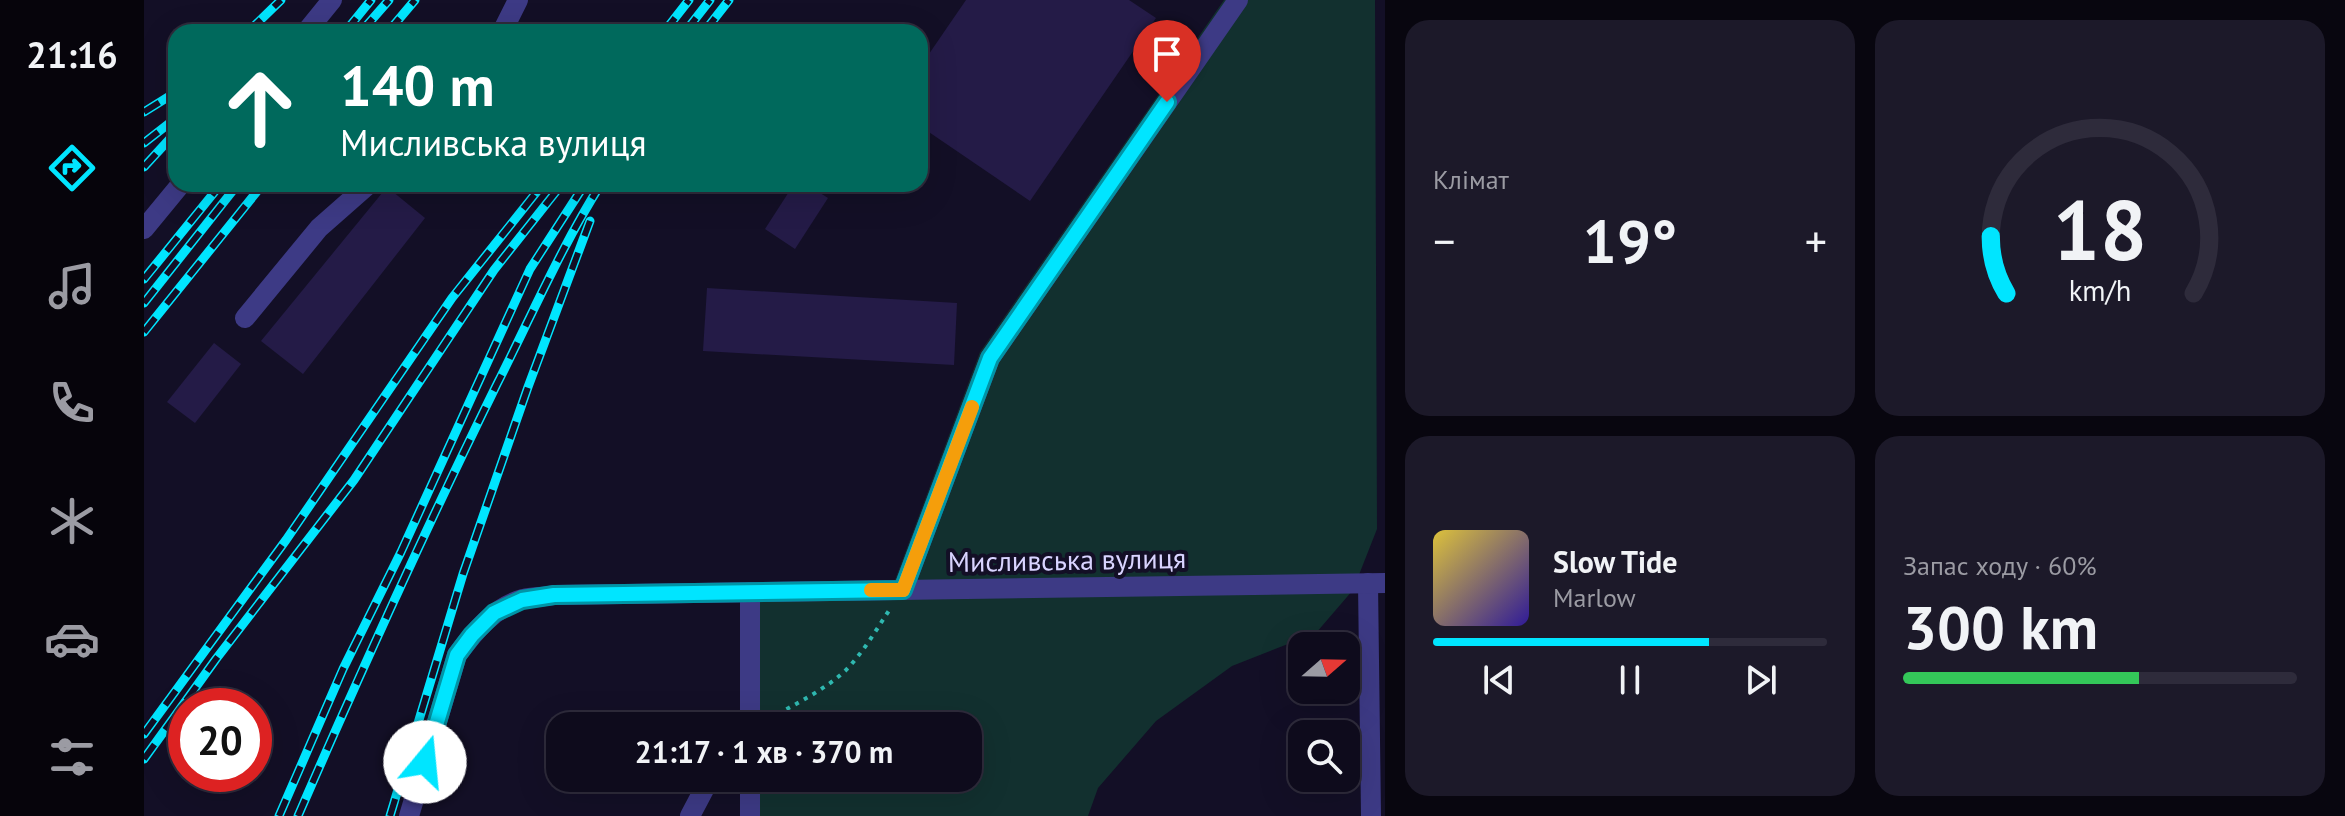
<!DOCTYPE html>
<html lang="uk">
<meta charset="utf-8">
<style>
:root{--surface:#0e0b1c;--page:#1c1929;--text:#f1f3f6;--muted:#9b9ba3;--line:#2e2b3b;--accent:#00e5ff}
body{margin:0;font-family:"PT Sans",sans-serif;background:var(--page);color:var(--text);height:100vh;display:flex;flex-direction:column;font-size:30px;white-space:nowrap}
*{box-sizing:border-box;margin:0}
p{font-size:26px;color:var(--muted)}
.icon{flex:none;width:44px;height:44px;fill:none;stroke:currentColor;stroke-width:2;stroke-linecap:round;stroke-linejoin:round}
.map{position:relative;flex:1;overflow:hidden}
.side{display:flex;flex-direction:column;gap:20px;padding:20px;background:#08060f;width:960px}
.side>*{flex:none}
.guide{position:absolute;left:24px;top:24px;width:760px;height:168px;border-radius:24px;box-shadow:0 8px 32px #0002,0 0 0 2px var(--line);background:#00695c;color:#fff;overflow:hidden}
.needle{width:52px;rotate:70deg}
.buttons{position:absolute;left:1144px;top:632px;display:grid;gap:16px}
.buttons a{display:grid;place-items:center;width:72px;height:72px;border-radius:16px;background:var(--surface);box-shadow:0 8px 32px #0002,0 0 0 2px var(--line);font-size:40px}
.speed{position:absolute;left:24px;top:688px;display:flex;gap:16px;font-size:40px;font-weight:700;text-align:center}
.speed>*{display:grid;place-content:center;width:104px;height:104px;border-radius:50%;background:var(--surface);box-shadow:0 8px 32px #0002,0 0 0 2px var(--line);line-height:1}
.speed .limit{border:12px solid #d22;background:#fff;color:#111}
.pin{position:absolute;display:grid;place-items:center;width:68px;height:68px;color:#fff;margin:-82px -34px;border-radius:50% 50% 50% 0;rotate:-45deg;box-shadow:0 0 8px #0007}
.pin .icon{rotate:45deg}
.me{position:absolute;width:88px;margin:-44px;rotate:17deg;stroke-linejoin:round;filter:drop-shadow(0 0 6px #0008)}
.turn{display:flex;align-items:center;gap:28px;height:168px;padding:0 40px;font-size:36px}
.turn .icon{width:104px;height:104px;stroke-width:2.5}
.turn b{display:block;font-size:56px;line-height:68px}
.big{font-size:60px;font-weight:600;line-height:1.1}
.side .widget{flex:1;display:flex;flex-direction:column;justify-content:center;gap:12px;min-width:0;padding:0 28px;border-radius:24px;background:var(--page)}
.side .dial{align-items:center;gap:0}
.dial svg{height:208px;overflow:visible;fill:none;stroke:var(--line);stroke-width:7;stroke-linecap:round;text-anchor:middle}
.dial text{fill:var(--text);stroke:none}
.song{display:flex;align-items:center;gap:24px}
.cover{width:96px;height:96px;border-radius:12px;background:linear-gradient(135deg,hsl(50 70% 55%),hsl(250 70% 35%))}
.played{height:8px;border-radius:4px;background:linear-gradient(90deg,var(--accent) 70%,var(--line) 70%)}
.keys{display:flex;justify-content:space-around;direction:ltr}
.heat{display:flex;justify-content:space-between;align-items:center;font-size:44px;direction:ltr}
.charge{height:12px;border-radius:6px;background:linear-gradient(90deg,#34c759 60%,var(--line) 0)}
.side .tiles{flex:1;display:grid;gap:20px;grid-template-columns:repeat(2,1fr)}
.trip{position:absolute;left:402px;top:712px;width:436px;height:80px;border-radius:24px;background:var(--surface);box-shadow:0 8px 32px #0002,0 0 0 2px var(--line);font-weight:600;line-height:80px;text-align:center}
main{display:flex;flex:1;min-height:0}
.menu{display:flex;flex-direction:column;width:144px;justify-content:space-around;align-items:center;background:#06040b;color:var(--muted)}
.menu .icon{width:56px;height:56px}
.menu .on{color:var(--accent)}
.menu b{font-size:36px;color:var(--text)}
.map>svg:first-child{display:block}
</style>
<main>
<nav class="menu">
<b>21:16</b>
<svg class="icon on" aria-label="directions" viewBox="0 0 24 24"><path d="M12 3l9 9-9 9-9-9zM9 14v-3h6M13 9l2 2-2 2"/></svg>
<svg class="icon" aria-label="music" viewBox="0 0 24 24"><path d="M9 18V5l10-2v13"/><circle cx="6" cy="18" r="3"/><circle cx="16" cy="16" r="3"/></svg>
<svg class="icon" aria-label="phone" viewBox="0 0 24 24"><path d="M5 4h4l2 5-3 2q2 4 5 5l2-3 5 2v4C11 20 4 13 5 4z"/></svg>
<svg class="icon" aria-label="climate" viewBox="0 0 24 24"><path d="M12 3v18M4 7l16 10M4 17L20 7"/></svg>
<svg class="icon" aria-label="car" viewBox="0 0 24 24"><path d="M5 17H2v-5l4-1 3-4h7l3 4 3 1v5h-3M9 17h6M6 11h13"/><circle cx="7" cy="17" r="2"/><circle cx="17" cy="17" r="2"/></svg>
<svg class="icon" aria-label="filters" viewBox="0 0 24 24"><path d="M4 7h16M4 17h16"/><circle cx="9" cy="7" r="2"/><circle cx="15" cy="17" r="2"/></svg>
</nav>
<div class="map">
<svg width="1241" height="816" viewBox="0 0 1241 816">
<rect width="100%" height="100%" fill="#130f26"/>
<!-- green -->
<polygon fill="#12302f" points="1080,0 1231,0 1233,529 1209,590 1172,633 1088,666 1012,721 954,788 944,816 599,816 599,778 824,778 824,726 599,726 599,584 751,580 836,352"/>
<!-- building -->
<g fill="#241b47">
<polygon points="822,0 985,0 1012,18 886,201 776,126 776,67"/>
<polygon points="650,184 662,184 684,198 651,249 621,229"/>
<polygon points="243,187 281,218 159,374 117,341"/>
<polygon points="563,288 813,303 810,365 559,351"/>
<polygon points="70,343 97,364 51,423 23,402"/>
</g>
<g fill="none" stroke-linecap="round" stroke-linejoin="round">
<!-- path -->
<path stroke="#2fb8b0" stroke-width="4" stroke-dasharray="4 6" stroke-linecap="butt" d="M625,719C651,704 679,691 701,671C719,653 732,630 746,609"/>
<!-- minor -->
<g stroke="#3d3a85" stroke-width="20">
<polyline points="162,32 188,0"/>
<polyline points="358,32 374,0"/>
<polyline points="0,229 37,184"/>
<polyline points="101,318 175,228 225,184"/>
<polyline points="1224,583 1227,816"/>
<polyline points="759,590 846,358 1094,0"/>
<polyline points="606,592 606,726"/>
<path d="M265,816L313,655C330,632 350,607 379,599C389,597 400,597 410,595L1241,583"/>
<polyline points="546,816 566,778"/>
<polyline points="606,816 606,778"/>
</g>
<defs>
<g id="rail">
<polyline points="104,32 137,0"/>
<polyline points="201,32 227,0"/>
<polyline points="217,32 245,0"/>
<polyline points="244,32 271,0"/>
<polyline points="520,32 545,0"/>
<polyline points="541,32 566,0"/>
<polyline points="560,32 585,0"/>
<polyline points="0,112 32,92"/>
<polyline points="0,143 32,118"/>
<polyline points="0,167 32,132"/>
<polyline points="0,279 77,184"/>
<polyline points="0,303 94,184"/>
<polyline points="0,332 119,184"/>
<polyline points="0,734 142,540 308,298 399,184"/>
<polyline points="0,759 72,659 210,480 350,270 418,184"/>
<polyline points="135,816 199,669 257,552 386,269 441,184"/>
<path d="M154,816C217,671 283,526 353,384C387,317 417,247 457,184"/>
<polyline points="246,816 319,574 384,387 446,221"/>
</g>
</defs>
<!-- rail casing -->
<use href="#rail" stroke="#00e5ff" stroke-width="9"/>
<!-- rail -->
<use href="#rail" stroke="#130f26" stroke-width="6" stroke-dasharray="18" stroke-linecap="butt"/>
</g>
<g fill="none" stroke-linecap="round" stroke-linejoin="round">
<defs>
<polyline id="route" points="281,762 313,655 328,635 350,613 378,600 410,595 759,590 846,358 1023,102"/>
</defs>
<!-- route casing -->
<use href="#route" stroke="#0095a6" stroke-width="20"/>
<!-- route -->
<use href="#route" stroke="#00e5ff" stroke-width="14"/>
<!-- slow -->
<polyline stroke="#f59e0b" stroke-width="14" points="727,590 759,590 828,407"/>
</g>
<g text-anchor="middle" stroke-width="8" stroke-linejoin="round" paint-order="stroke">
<!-- street labels -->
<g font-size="28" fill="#d9d4ff" stroke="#130f26">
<text transform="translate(923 560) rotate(-1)" y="10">Мисливська вулиця</text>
</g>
</g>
</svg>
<div class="buttons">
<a><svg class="needle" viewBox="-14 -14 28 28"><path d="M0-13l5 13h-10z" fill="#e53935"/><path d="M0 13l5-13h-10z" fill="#9b9ba3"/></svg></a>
<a><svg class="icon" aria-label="search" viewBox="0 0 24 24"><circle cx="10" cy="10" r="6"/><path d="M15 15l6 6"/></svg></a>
</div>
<div class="speed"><div class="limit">20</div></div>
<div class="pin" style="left:1023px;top:102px;background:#d93025"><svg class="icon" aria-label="arrive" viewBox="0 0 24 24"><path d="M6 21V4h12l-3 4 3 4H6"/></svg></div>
<svg class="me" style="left:281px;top:762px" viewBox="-20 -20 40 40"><circle r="19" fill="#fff"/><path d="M0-13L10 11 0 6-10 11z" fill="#00e5ff"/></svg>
<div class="trip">21:17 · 1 хв · 370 m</div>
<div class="guide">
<div class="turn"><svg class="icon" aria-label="ahead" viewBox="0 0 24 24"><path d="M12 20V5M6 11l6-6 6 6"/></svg><div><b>140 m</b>Мисливська вулиця</div></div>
</div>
</div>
<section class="side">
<div class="tiles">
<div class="widget"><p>Клімат</p>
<div class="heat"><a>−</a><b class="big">19°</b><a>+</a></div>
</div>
<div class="widget dial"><svg viewBox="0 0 100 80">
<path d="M14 69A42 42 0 1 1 86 69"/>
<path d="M14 69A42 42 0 0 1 8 47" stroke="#00e5ff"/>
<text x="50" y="56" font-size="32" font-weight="700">18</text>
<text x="50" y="72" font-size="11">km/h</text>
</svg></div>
<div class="widget">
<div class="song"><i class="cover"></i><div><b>Slow Tide</b><p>Marlow</p></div></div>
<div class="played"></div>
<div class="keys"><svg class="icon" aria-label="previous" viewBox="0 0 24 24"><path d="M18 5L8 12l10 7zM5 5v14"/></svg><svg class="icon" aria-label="pause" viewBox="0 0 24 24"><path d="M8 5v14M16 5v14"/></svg><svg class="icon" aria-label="next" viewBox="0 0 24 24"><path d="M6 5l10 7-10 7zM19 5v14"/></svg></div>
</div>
<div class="widget"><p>Запас ходу · 60%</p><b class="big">300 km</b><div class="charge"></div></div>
</div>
</section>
</main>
